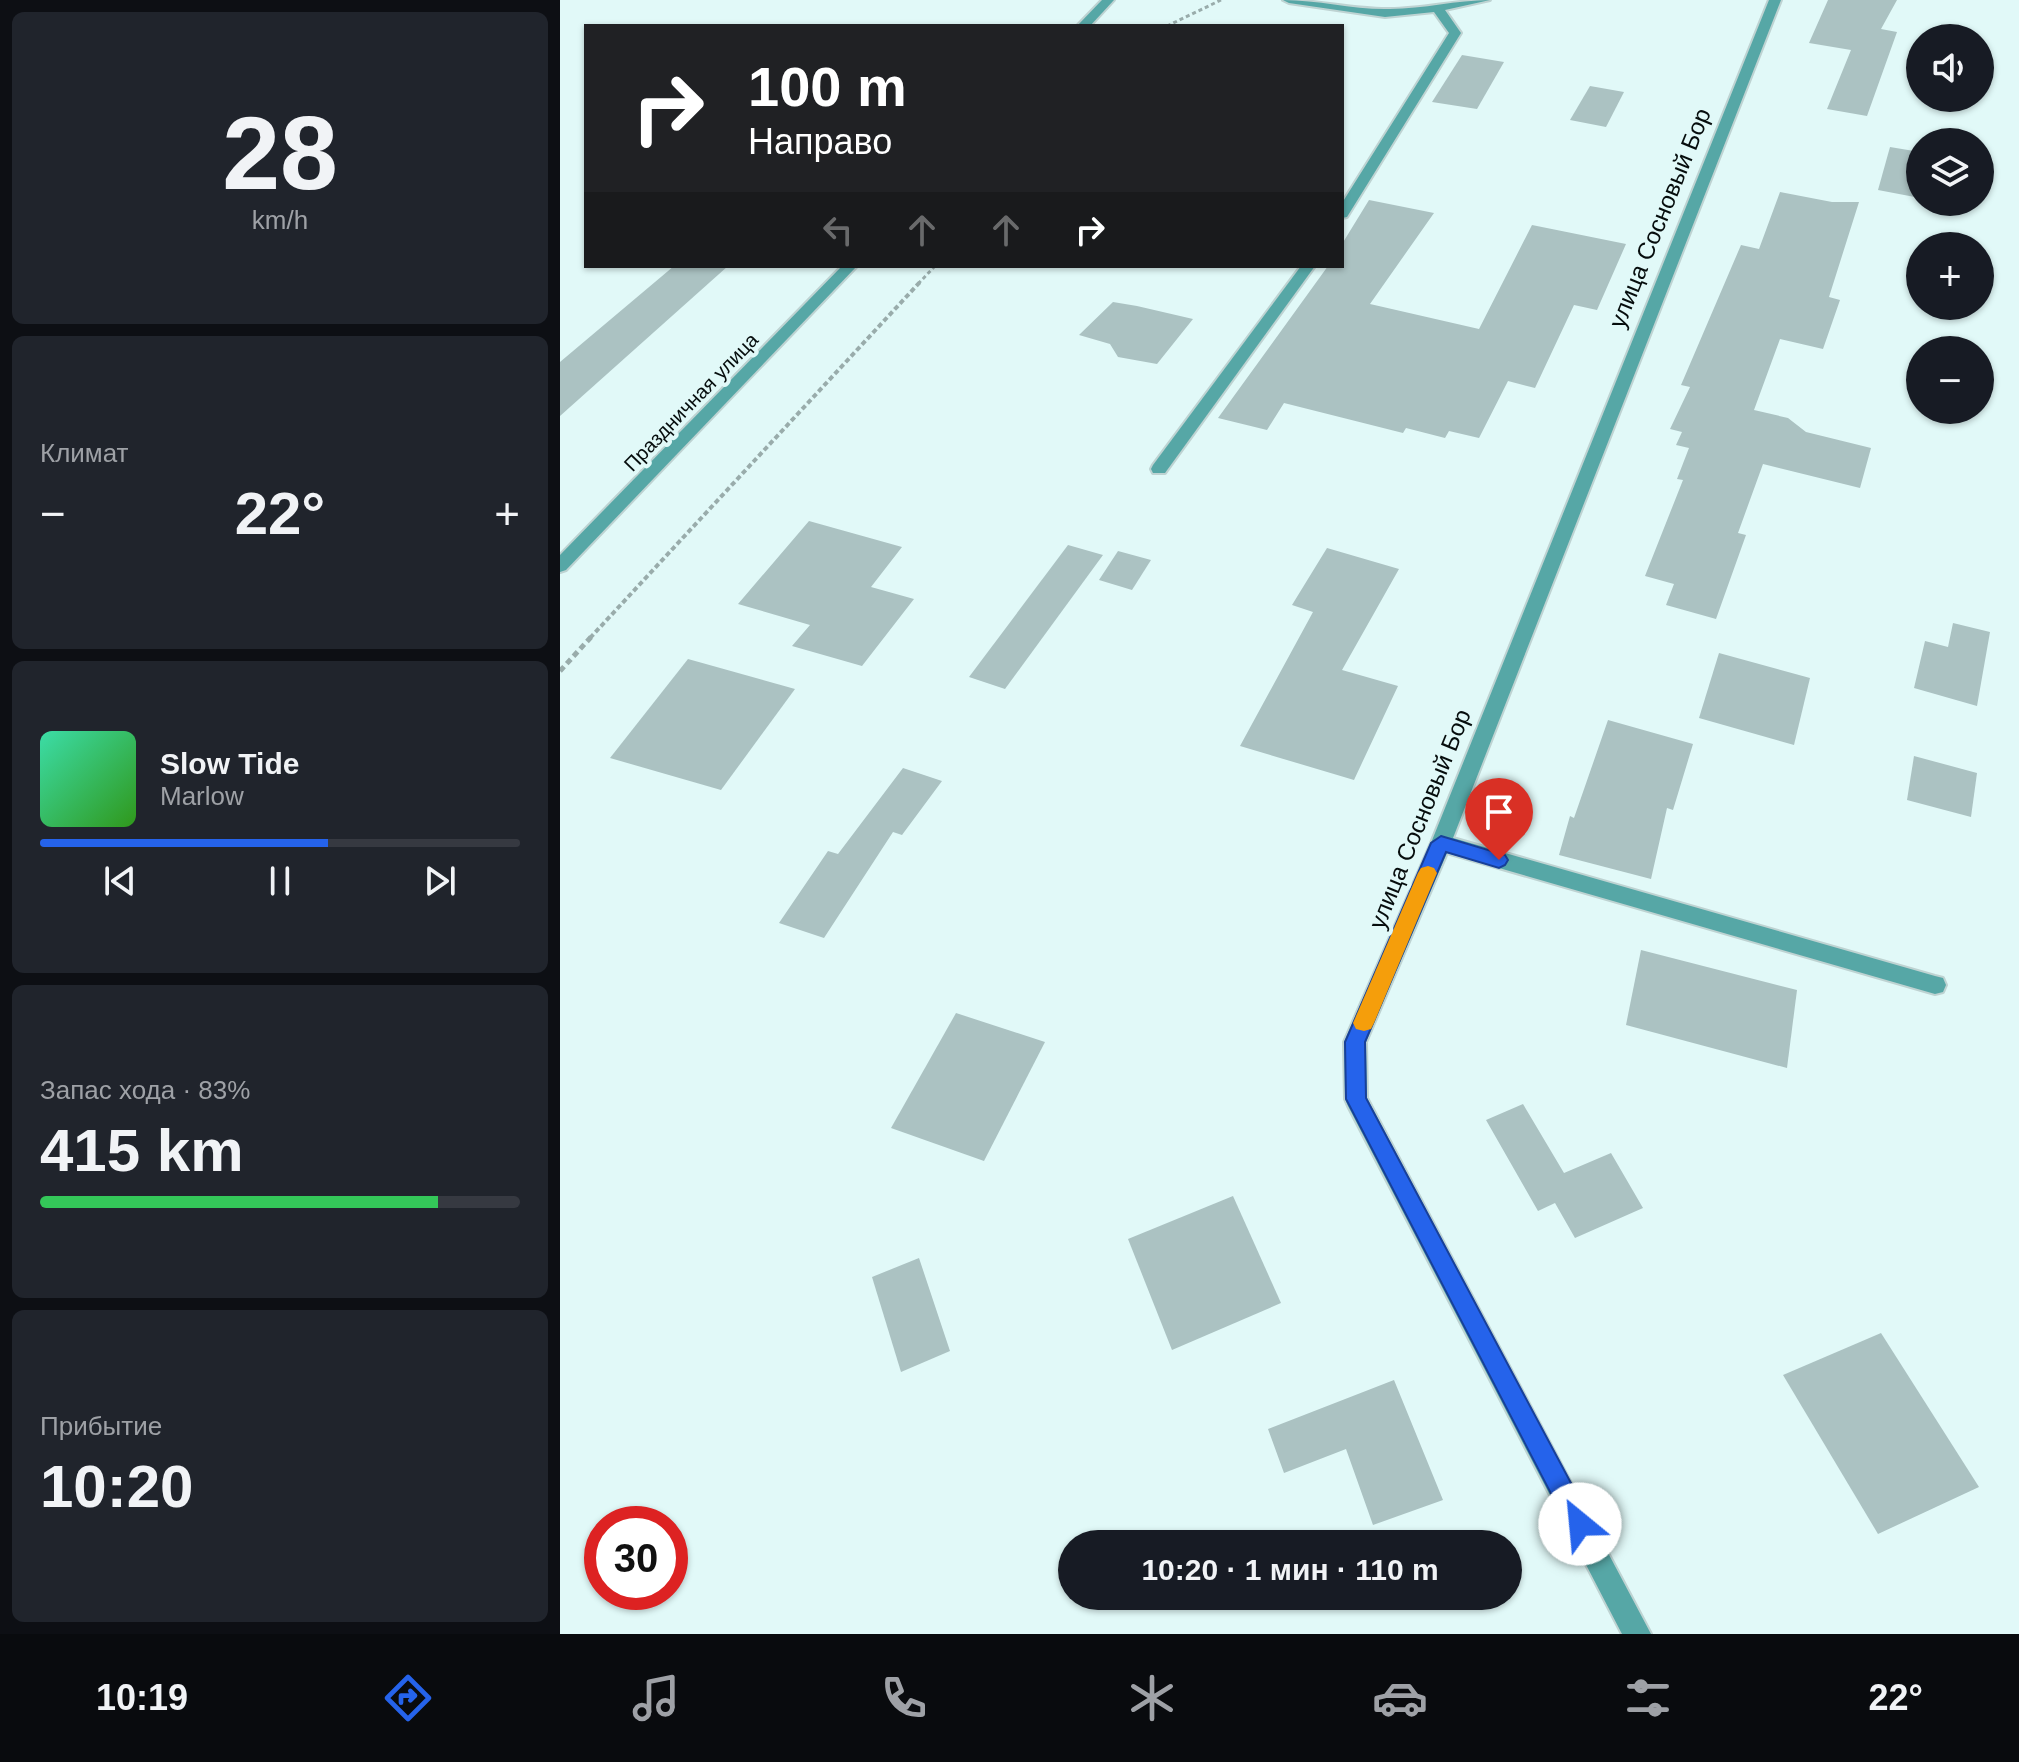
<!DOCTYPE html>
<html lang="ru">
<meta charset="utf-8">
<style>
:root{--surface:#171b24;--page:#20242c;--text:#f1f3f6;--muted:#9ea1a6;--line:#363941;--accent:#2563eb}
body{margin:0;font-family:Arial,sans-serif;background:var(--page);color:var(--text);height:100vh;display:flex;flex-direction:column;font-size:30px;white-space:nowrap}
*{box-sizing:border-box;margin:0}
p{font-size:26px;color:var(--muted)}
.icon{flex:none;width:44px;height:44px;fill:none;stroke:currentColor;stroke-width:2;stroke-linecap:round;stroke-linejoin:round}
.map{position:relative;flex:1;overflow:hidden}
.details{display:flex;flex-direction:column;gap:12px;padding:12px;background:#0d0f14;width:560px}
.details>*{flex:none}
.guide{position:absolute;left:24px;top:24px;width:760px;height:244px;border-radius:0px;box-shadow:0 2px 6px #0004;background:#202124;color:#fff;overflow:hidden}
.controls{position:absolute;left:1346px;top:24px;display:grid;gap:16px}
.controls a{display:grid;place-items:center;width:88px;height:88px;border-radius:50%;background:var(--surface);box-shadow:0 2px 6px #0004;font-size:40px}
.speed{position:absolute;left:24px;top:1506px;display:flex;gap:16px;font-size:40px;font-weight:700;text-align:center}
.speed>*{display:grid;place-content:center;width:104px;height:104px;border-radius:50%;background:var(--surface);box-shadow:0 2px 6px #0004;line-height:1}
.speed .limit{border:12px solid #d22;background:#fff;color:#111}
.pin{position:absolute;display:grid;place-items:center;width:68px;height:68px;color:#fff;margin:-82px -34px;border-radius:50% 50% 50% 0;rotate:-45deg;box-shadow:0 0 8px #0007}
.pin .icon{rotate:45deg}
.me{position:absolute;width:88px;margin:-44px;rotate:332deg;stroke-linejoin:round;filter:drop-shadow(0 0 6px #0008)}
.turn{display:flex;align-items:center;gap:28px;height:168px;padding:0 32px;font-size:36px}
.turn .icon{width:104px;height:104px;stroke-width:2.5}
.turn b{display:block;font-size:56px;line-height:68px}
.lanes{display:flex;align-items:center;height:76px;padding:0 32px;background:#0003;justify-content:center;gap:40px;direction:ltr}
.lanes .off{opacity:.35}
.big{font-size:60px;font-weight:700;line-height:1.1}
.details .tile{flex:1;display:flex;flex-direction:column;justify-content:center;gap:12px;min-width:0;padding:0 28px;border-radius:12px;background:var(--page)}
.details .dial{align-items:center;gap:0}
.dial b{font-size:104px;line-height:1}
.song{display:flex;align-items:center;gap:24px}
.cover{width:96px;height:96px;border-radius:12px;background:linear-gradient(135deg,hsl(160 70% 55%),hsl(110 70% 35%))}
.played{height:8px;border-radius:4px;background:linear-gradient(90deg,var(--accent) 60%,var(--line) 60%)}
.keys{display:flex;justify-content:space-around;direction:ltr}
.heat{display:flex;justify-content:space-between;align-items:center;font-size:44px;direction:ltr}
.charge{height:12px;border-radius:6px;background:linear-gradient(90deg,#34c759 83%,var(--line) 0)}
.trip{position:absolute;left:498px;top:1530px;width:464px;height:80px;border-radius:40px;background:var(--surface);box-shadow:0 2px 6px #0004;font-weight:700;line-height:80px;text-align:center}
.menu{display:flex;height:128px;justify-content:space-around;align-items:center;background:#090b0e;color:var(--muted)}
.menu .icon{width:56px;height:56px}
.menu .current{color:var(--accent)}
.menu b{font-size:36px;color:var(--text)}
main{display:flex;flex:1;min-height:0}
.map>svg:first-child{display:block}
</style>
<main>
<section class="details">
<div class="tile dial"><b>28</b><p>km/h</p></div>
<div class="tile"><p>Климат</p>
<div class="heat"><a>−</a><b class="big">22°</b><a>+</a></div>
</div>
<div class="tile">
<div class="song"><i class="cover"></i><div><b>Slow Tide</b><p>Marlow</p></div></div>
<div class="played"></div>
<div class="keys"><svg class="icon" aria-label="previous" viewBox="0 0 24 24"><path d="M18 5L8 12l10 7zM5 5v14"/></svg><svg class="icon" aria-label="pause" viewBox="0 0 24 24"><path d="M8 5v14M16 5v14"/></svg><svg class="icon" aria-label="next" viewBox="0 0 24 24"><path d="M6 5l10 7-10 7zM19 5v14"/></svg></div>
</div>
<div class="tile"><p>Запас хода · 83%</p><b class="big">415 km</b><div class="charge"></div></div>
<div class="tile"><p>Прибытие</p><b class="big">10:20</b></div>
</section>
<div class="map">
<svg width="1459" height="1634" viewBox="0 0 1459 1634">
<rect width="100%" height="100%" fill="#e1f9f8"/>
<!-- building -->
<g fill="#abc2c2">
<polygon points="1268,0 1337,0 1321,29 1337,32 1307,116 1267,109 1291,50 1249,43"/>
<polygon points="902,55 944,62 917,109 872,102"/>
<polygon points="1030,86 1064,92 1046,127 1010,120"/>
<polygon points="1330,147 1360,152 1360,198 1318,190"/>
<polygon points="1220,192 1272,202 1299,202 1269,297 1280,300 1263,349 1220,339 1194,410 1228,418 1246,432 1311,448 1300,488 1203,464 1178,533 1186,535 1156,619 1106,605 1114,584 1085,576 1123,480 1117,479 1129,448 1116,445 1122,432 1110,429 1130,387 1121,385 1181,245 1199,249"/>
<polygon points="809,200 874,213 810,304 919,329 972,225 1066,244 1037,310 1014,305 975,388 948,381 919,438 889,431 885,438 846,428 843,433 724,403 707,430 658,418 768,266 782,266 782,244"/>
<polygon points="114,266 168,266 0,416 0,362"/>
<polygon points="553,302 577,306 633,319 597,364 558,357 550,344 519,335"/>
<polygon points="249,521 342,547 311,587 354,599 302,666 232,646 250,625 178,604"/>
<polygon points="508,545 543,555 445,689 409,677"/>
<polygon points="767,548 839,569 782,670 838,686 794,780 680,746 753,612 732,605"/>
<polygon points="558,551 591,560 572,590 539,580"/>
<polygon points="1393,623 1430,632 1417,706 1354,688 1365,641 1388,647"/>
<polygon points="1159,653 1250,678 1234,745 1139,718"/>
<polygon points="128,659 235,689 161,790 50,758"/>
<polygon points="1048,720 1133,744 1113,810 1107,808 1091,879 999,855 1010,816 1014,818"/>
<polygon points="1354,756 1417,773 1411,817 1347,800"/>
<polygon points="343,768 382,781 342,835 333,832 264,938 219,923 268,851 278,854"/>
<polygon points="1081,950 1237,990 1227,1068 1066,1025"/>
<polygon points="396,1013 485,1042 424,1161 331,1128"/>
<polygon points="963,1104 1004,1173 1051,1153 1083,1208 1015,1238 995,1203 978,1211 926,1120"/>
<polygon points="673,1196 721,1303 612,1350 568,1239"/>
<polygon points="359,1258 390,1351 341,1372 312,1277"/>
<polygon points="1321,1333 1419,1487 1318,1534 1223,1375"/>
<polygon points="834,1380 883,1500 813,1525 786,1449 724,1473 708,1429"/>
</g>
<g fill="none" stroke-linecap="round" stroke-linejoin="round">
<defs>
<g id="minor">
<polygon points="542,0 554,0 530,26 517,26"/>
<path d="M723,0C759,0 794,10 830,9C864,9 896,0 930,0L885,10L901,33L787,217L782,218V203L889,33L874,12L825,17L729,3Z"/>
<polygon points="1209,0 1221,0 893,838 1375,976 1383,978 1386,985 1383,992 1375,994 887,853 806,1042 807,1098 1091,1634 1062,1634 788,1106 785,1099 784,1042 871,843"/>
<polygon points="282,266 297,266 6,570 0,572 0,555"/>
<polygon points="741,266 755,266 605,473 593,473 591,469 593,465"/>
</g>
</defs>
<!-- minor casing -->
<use href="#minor" stroke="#bed3d2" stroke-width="4"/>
<!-- path-far2 -->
<g stroke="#99acab" stroke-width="3" stroke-dasharray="4 3" stroke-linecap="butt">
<polyline points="607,26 661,0"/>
<polyline points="358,284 375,266"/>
</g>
<!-- path-far1 -->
<polyline stroke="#99acab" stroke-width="4" stroke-dasharray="5 3" stroke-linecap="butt" points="30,638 360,282"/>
<!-- path -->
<polyline stroke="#99acab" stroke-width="5" stroke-dasharray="6 4" stroke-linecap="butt" points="0,671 32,636"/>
<!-- minor -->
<use href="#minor" fill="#56a7a6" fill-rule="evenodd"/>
</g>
<!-- route -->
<polygon fill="#2563eb" stroke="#184099" stroke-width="2" points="881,836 945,855 948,860 945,865 939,868 886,852 805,1042 806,1098 1028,1515 1032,1524 1028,1532 1020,1536 1011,1532 786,1099 785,1042 871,843"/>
<!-- slow -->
<polygon fill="#f59e0b" points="868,866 874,868 877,873 814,1023 811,1029 804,1031 796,1029 793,1023 858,873 861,868"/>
<g text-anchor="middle" stroke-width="8" stroke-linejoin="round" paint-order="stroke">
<!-- far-street labels -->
<g font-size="20" fill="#060d0d" stroke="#e1f9f8">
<text transform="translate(131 402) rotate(-46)" y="7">Праздничная улица</text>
</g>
<!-- street labels -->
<g font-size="24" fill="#060d0d" stroke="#e1f9f8">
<text transform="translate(1100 218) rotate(-68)" y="8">улица Сосновый Бор</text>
<text transform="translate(860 819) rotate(-68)" y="8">улица Сосновый Бор</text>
</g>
</g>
</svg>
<div class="controls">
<a><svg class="icon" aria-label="sound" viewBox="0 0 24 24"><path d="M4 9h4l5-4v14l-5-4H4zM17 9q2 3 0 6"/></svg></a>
<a><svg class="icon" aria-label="layers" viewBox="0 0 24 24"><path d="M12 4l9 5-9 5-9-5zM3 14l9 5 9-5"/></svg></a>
<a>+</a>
<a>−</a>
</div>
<div class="speed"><div class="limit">30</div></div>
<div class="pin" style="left:939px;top:860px;background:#d93025"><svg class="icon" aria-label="arrive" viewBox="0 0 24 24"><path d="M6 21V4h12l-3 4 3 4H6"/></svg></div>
<svg class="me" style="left:1020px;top:1524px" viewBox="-20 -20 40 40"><circle r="19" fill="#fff"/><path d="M0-13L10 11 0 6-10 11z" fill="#2563eb"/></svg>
<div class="trip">10:20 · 1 мин · 110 m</div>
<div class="guide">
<div class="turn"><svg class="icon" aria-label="right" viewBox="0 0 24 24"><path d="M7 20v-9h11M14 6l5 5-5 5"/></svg><div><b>100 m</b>Направо</div></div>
<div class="lanes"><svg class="icon off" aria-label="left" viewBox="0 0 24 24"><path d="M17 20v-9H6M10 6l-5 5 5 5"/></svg><svg class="icon off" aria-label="ahead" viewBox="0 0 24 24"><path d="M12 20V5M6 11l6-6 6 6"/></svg><svg class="icon off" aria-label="ahead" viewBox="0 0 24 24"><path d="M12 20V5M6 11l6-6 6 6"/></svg><svg class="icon" aria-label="right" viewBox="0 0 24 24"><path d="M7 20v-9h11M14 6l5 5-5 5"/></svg></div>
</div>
</div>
</main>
<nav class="menu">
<b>10:19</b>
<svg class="icon current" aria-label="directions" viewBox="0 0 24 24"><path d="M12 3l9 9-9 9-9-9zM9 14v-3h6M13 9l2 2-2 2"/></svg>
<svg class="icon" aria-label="music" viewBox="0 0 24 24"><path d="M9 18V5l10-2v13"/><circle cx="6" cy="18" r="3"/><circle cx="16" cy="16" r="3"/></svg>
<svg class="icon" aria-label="phone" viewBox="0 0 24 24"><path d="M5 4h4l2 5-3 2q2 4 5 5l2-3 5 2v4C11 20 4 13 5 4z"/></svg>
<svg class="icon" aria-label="climate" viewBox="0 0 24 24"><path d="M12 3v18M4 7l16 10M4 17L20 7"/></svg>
<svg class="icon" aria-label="car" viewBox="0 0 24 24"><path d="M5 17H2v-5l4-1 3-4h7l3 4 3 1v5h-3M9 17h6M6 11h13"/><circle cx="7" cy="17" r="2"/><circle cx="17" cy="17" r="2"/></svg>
<svg class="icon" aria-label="filters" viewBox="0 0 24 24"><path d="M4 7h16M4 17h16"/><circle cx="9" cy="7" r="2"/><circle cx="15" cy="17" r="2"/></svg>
<b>22°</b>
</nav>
